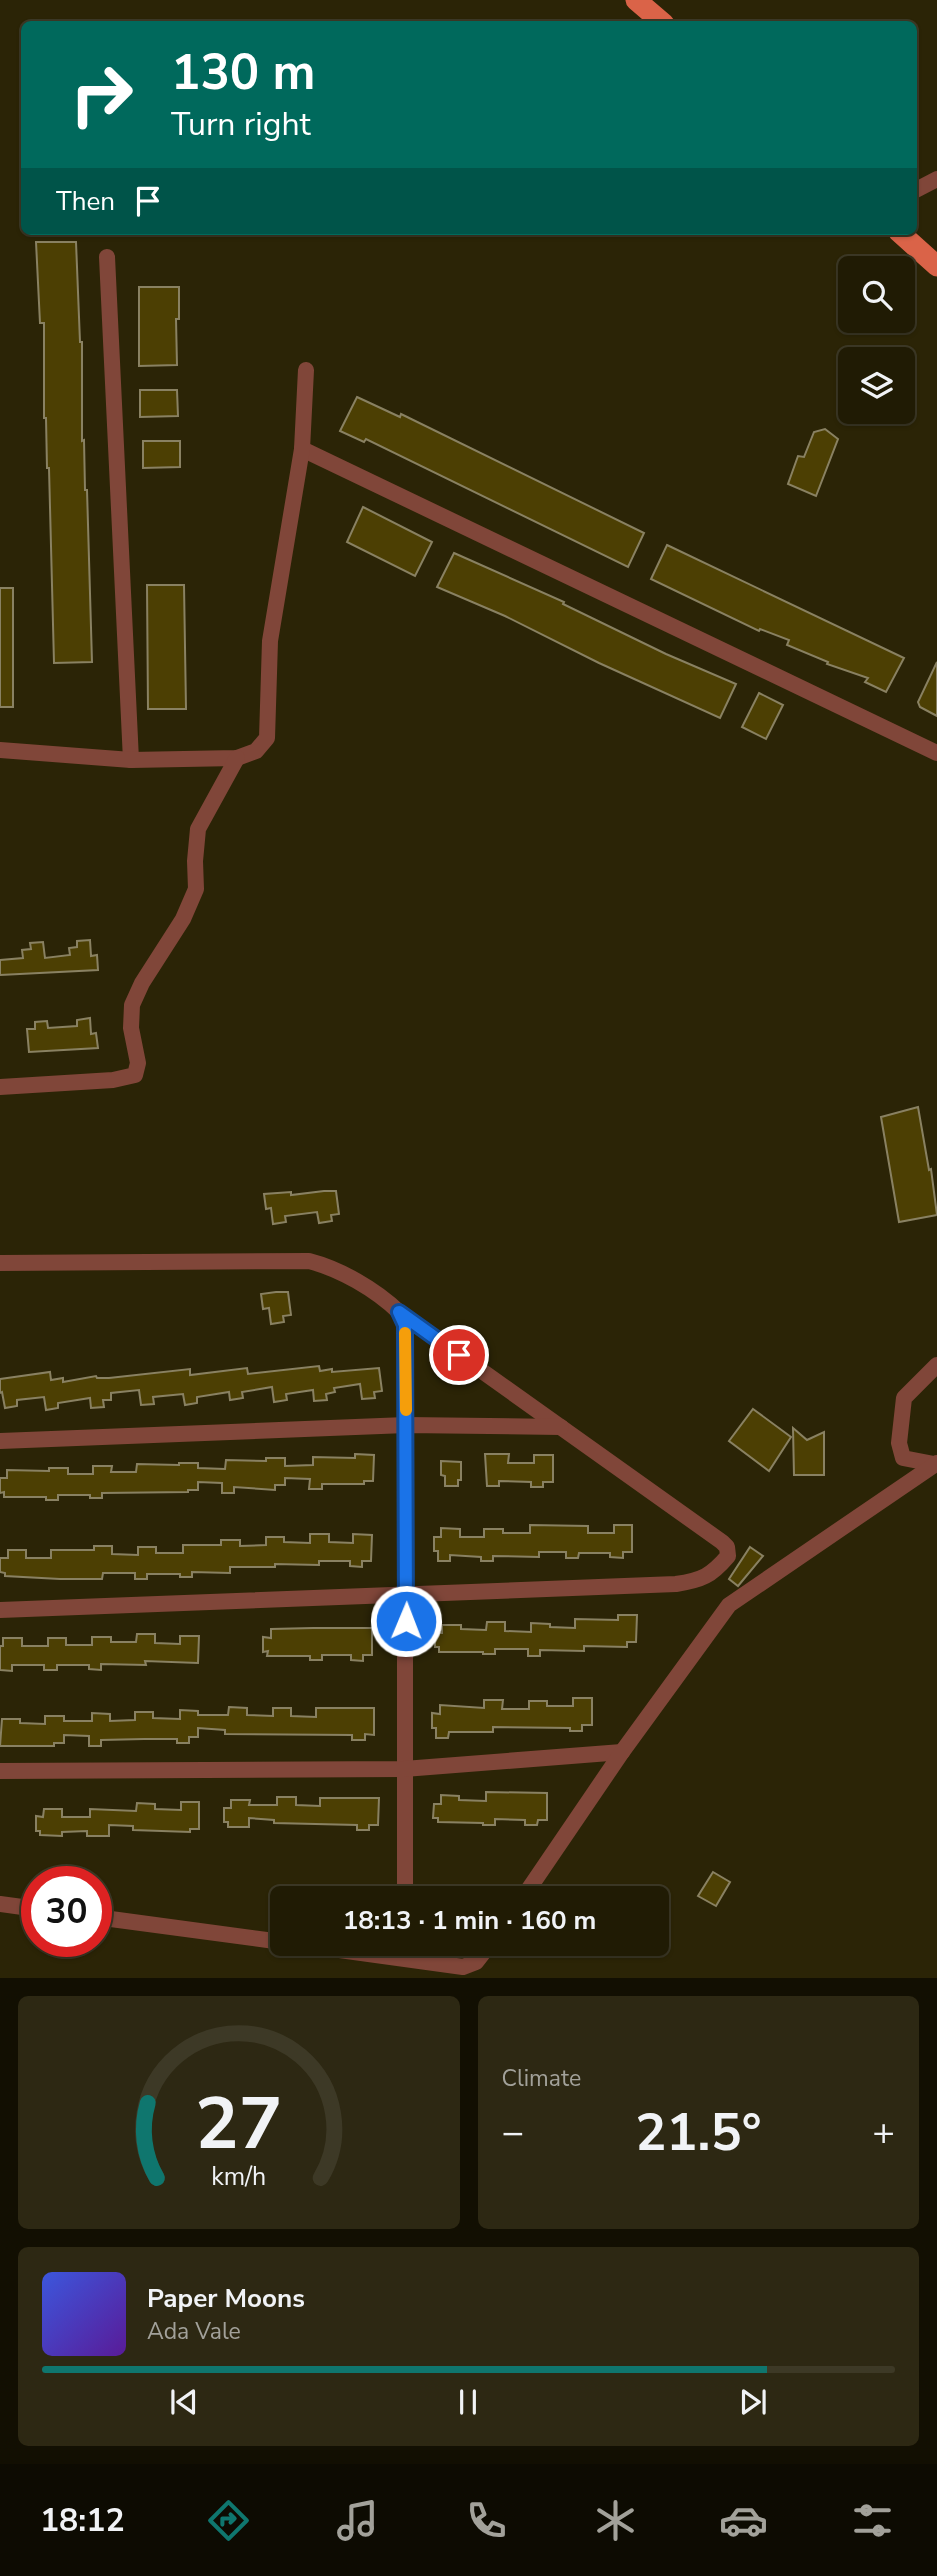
<!DOCTYPE html>
<meta charset="utf-8">
<style>
:root{--surface:#201b04;--page:#2d2813;--text:#f1f3f6;--muted:#a2a19a;--line:#3d3926;--accent:#0f766e}
body{margin:0;font-family:"Nunito Sans",sans-serif;background:var(--page);color:var(--text);height:100vh;display:flex;flex-direction:column;font-size:26px;white-space:nowrap}
*{box-sizing:border-box;margin:0}
p{font-size:23px;color:var(--muted)}
.icon{flex:none;width:38px;height:38px;fill:none;stroke:currentColor;stroke-width:2;stroke-linecap:round;stroke-linejoin:round}
.map{position:relative;height:1978px;overflow:hidden}
.panel{display:flex;flex-direction:column;gap:18px;padding:18px;background:#120f02;flex:1}
.panel>*{flex:none}
.hud{position:absolute;left:21px;top:21px;width:896px;height:214px;border-radius:10px;box-shadow:0 2px 5px #0004,0 0 0 2px var(--line);background:#00695c;color:#fff;overflow:hidden}
.buttons{position:absolute;left:838px;top:256px;display:grid;gap:14px}
.buttons a{display:grid;place-items:center;width:77px;height:77px;border-radius:10px;background:var(--surface);box-shadow:0 2px 5px #0004,0 0 0 2px var(--line);font-size:35px}
.speed{position:absolute;left:21px;top:1866px;display:flex;gap:14px;font-size:35px;font-weight:700;text-align:center}
.speed>*{display:grid;place-content:center;width:91px;height:91px;border-radius:50%;background:var(--surface);box-shadow:0 2px 5px #0004,0 0 0 2px var(--line);line-height:1}
.speed .limit{border:10px solid #d22;background:#fff;color:#111}
.pin{position:absolute;display:grid;place-items:center;width:60px;height:60px;color:#fff;margin:-30px;border:4px solid #fff;border-radius:50%;box-shadow:0 2px 7px #0007}
.me{position:absolute;width:77px;margin:-38px;rotate:1deg;stroke-linejoin:round;filter:drop-shadow(0 0 5px #0008)}
.turn{display:flex;align-items:center;gap:24px;height:147px;padding:0 35px;font-size:32px}
.turn .icon{width:91px;height:91px;stroke-width:2.5}
.turn b{display:block;font-size:49px;line-height:60px}
.then{display:flex;align-items:center;height:66px;padding:0 35px;background:#0003;gap:14px;font-size:26px}
.big{font-size:52px;font-weight:700;line-height:1.1}
.panel .card{flex:1;display:flex;flex-direction:column;justify-content:center;gap:10px;min-width:0;padding:0 24px;border-radius:10px;background:var(--page)}
.panel .dial{align-items:center;gap:0}
.dial svg{height:182px;overflow:visible;fill:none;stroke:var(--line);stroke-width:7;stroke-linecap:round;text-anchor:middle}
.dial text{fill:var(--text);stroke:none}
.song{display:flex;align-items:center;gap:21px}
.cover{width:84px;height:84px;border-radius:10px;background:linear-gradient(135deg,hsl(230 70% 55%),hsl(270 70% 35%))}
.played{height:7px;border-radius:4px;background:linear-gradient(90deg,var(--accent) 85%,var(--line) 85%)}
.keys{display:flex;justify-content:space-around;direction:ltr}
.heat{display:flex;justify-content:space-between;align-items:center;font-size:38px;direction:ltr}
.panel .tiles{flex:1;display:grid;gap:18px;grid-template-columns:1fr 1fr}
.card:last-child{grid-column:span 2}
.trip{position:absolute;left:270px;top:1886px;width:399px;height:70px;border-radius:10px;background:var(--surface);box-shadow:0 2px 5px #0004,0 0 0 2px var(--line);font-weight:700;line-height:70px;text-align:center}
.menu{display:flex;height:112px;justify-content:space-around;align-items:center;background:#0d0b02;color:var(--muted)}
.menu .icon{width:49px;height:49px}
.menu .on{color:var(--accent)}
.menu b{font-size:32px;color:var(--text)}
.map>svg:first-child{display:block}
</style>
<div class="map">
<svg width="937" height="1978" viewBox="0 0 937 1978">
<rect width="100%" height="100%" fill="#2b2406"/>
<!-- building -->
<g fill="#4c3f03" stroke="#898162" stroke-width="2">
<polygon points="36,242 76,242 80,342 82,342 82,441 84,440 85,490 87,490 92,662 54,663 49,468 47,468 46,418 44,418 44,323 40,323"/>
<polygon points="139,287 179,287 179,319 176,319 177,365 139,366"/>
<polygon points="140,390 177,390 178,416 140,417"/>
<polygon points="357,397 400,417 401,414 644,533 628,567 366,439 364,442 340,431"/>
<polygon points="825,429 838,439 816,496 788,484 798,456 804,457 814,432"/>
<polygon points="143,441 180,441 180,467 143,468"/>
<polygon points="363,507 432,542 415,576 347,542"/>
<polygon points="667,545 904,658 886,692 865,682 868,678 827,664 828,662 787,645 789,640 760,629 759,631 651,579"/>
<polygon points="454,553 564,602 563,604 666,654 736,684 720,718 599,663 505,616 437,587"/>
<polygon points="147,585 184,585 186,709 148,709"/>
<rect x="0" y="588" width="13" height="119"/>
<polygon points="937,662 937,716 920,707 918,702"/>
<polygon points="759,693 783,705 766,739 742,727"/>
<polygon points="90,940 91,956 97,955 98,970 0,975 0,960 23,958 22,950 31,949 30,943 43,942 45,958 70,955 69,948 77,947 77,941"/>
<polygon points="90,1018 91,1034 96,1033 98,1048 29,1052 27,1029 35,1029 35,1022 47,1021 48,1028 77,1026 77,1020"/>
<polygon points="918,1107 929,1170 931,1169 937,1215 899,1222 881,1117"/>
<polygon points="324,1191 336,1191 339,1214 331,1215 332,1221 319,1223 317,1212 285,1216 286,1222 273,1224 271,1208 266,1209 264,1194 291,1192 291,1195"/>
<polygon points="276,1292 288,1292 291,1315 283,1316 284,1322 271,1324 269,1308 263,1309 261,1294"/>
<polygon points="319,1366 320,1371 332,1369 332,1372 379,1368 382,1391 374,1392 375,1398 362,1399 360,1384 334,1388 335,1392 326,1394 327,1400 314,1401 313,1390 286,1394 287,1400 274,1402 272,1387 242,1392 243,1398 230,1400 229,1392 197,1397 197,1403 185,1405 183,1394 153,1397 154,1404 141,1405 139,1390 111,1393 111,1400 103,1400 104,1407 91,1408 90,1398 58,1403 58,1408 46,1410 44,1397 17,1400 17,1406 5,1408 2,1392 0,1393 0,1379 50,1372 51,1380 63,1378 63,1382 96,1376 97,1378 109,1378 190,1369 190,1375 247,1368 248,1374"/>
<polygon points="753,1409 791,1437 769,1471 729,1441"/>
<polygon points="793,1428 807,1440 824,1432 824,1475 794,1475"/>
<polygon points="355,1454 374,1455 373,1481 364,1481 364,1484 322,1484 322,1489 309,1489 310,1479 285,1478 285,1485 275,1485 275,1490 234,1487 234,1493 222,1493 222,1483 198,1482 198,1490 188,1490 188,1492 102,1493 102,1498 90,1498 90,1495 58,1495 58,1500 46,1500 46,1497 4,1497 4,1492 0,1493 0,1478 7,1478 7,1470 49,1471 49,1468 68,1468 68,1474 93,1474 93,1466 112,1466 111,1472 136,1472 137,1464 179,1465 179,1463 198,1463 198,1468 225,1469 226,1460 266,1461 266,1458 285,1458 285,1466 313,1465 313,1457 355,1458"/>
<polygon points="485,1454 509,1454 508,1463 534,1463 534,1455 553,1455 553,1482 543,1482 543,1487 531,1487 531,1482 499,1481 499,1486 487,1486"/>
<polygon points="441,1461 461,1462 461,1480 458,1480 458,1486 445,1486 445,1476 441,1475"/>
<polygon points="530,1525 588,1526 588,1533 614,1533 614,1525 632,1525 632,1552 623,1552 623,1558 610,1557 610,1553 579,1553 578,1558 566,1558 566,1552 539,1552 539,1557 493,1556 493,1561 481,1561 481,1557 450,1555 450,1561 438,1561 438,1551 434,1551 434,1537 441,1537 441,1528 460,1529 460,1537 484,1537 484,1529 503,1529 503,1533 530,1533"/>
<polygon points="310,1534 329,1534 329,1542 353,1543 353,1534 372,1535 371,1561 362,1561 362,1567 350,1566 350,1561 319,1561 319,1565 275,1564 275,1567 230,1567 230,1573 192,1572 192,1577 180,1577 180,1574 147,1574 147,1579 135,1579 135,1573 103,1573 102,1579 60,1579 5,1576 5,1573 0,1572 0,1558 8,1558 8,1550 26,1550 26,1558 51,1558 51,1550 94,1550 94,1546 112,1546 112,1554 138,1555 138,1547 156,1547 156,1553 183,1553 183,1545 221,1545 221,1540 240,1540 240,1546 266,1545 266,1537 284,1537 284,1542 310,1543"/>
<polygon points="750,1547 763,1556 738,1586 729,1579"/>
<polygon points="618,1615 637,1615 636,1642 627,1642 627,1647 584,1646 584,1651 540,1650 540,1656 528,1656 528,1649 495,1649 495,1654 483,1654 483,1652 439,1652 439,1647 435,1647 435,1633 442,1633 442,1625 461,1625 461,1629 486,1630 487,1622 505,1622 505,1631 531,1632 531,1623 550,1624 550,1627 575,1628 575,1619 618,1620"/>
<polygon points="313,1628 372,1628 372,1655 363,1655 363,1661 351,1660 351,1655 322,1655 322,1660 310,1660 310,1656 267,1656 268,1651 263,1652 263,1637 271,1638 271,1629"/>
<polygon points="137,1634 155,1634 155,1643 180,1644 180,1636 199,1636 198,1663 145,1661 146,1665 101,1664 101,1670 89,1669 89,1665 57,1665 57,1670 44,1670 44,1665 12,1665 12,1671 0,1670 0,1646 3,1646 3,1638 22,1638 22,1646 48,1646 48,1638 66,1638 66,1645 92,1645 92,1637 111,1637 111,1642 136,1642"/>
<polygon points="573,1698 592,1698 592,1725 582,1725 582,1731 570,1731 570,1728 493,1727 493,1732 449,1732 448,1738 436,1738 436,1728 432,1728 432,1713 440,1714 440,1705 484,1708 484,1700 503,1700 502,1709 529,1709 529,1701 547,1701 547,1706 573,1706"/>
<polygon points="229,1707 247,1708 247,1715 273,1716 273,1708 291,1708 291,1716 316,1717 316,1708 374,1708 374,1735 365,1734 365,1740 352,1740 352,1735 225,1734 225,1730 198,1728 198,1737 189,1737 189,1743 177,1743 177,1739 144,1739 101,1740 101,1746 89,1746 89,1736 64,1735 64,1743 54,1743 54,1746 0,1746 2,1719 20,1719 20,1723 45,1724 45,1716 64,1716 64,1721 92,1721 92,1713 110,1714 110,1721 135,1720 135,1712 153,1712 153,1718 180,1719 180,1710 198,1711 198,1715 228,1715"/>
<polygon points="486,1792 547,1793 547,1820 538,1820 537,1825 525,1825 525,1820 495,1819 495,1825 483,1825 483,1823 438,1822 438,1818 433,1818 434,1804 441,1804 441,1795 459,1796 459,1800 486,1801"/>
<polygon points="277,1797 296,1797 296,1805 320,1806 320,1798 379,1798 378,1825 369,1825 369,1830 357,1830 357,1825 274,1823 274,1820 249,1818 249,1827 228,1827 228,1822 224,1822 224,1808 231,1808 231,1800 250,1800 249,1805 277,1805"/>
<polygon points="181,1802 199,1802 199,1829 190,1829 190,1832 133,1830 133,1826 109,1825 109,1836 87,1836 87,1831 62,1832 62,1836 40,1835 40,1831 36,1831 36,1816 43,1817 44,1809 62,1809 62,1817 90,1817 90,1809 136,1811 137,1803 155,1804 155,1809 181,1810"/>
<polygon points="713,1872 730,1882 716,1906 698,1896"/>
</g>
<g fill="none" stroke-linecap="round" stroke-linejoin="round">
<!-- minor -->
<g stroke="#804639" stroke-width="16">
<polyline points="914,191 937,179"/>
<polyline points="107,257 131,760"/>
<polyline points="302,449 937,753"/>
<polyline points="0,750 131,760 237,758 256,751 267,738 270,641 302,449 306,370"/>
<polyline points="0,1087 113,1080 135,1075 138,1063 131,1028 132,1005 142,983 183,919 196,889 195,861 198,829 237,758"/>
<path d="M0,1263L309,1261C340,1269 375,1289 399,1312L722,1542L727,1547L728,1556C711,1576 702,1580 676,1584L0,1610"/>
<polyline points="399,1312 405,1325 405,1899"/>
<polyline points="0,1441 406,1425 561,1427"/>
<polyline points="934,1464 903,1458 899,1443 904,1398 937,1365"/>
<polyline points="0,1771 404,1769 622,1752"/>
<polyline points="522,1899 622,1752 729,1605 937,1463"/>
<polyline points="0,1904 37,1909"/>
<polyline points="96,1917 282,1942"/>
<polyline points="296,1944 463,1967 476,1962 490,1944"/>
</g>
<!-- major -->
<g stroke="#da6348" stroke-width="21">
<polyline points="636,0 664,24"/>
<polyline points="898,231 937,266"/>
</g>
</g>
<g fill="none" stroke-linecap="round" stroke-linejoin="round">
<defs>
<polyline id="route" points="406,1621 405,1325 399,1312 459,1355"/>
</defs>
<!-- route casing -->
<use href="#route" stroke="#114b97" stroke-width="18"/>
<!-- route -->
<use href="#route" stroke="#1a73e8" stroke-width="12"/>
<!-- slow -->
<polyline stroke="#f59e0b" stroke-width="12" points="405,1333 406,1410"/>
</g>
</svg>
<div class="buttons">
<a><svg class="icon" aria-label="search" viewBox="0 0 24 24"><circle cx="10" cy="10" r="6"/><path d="M15 15l6 6"/></svg></a>
<a><svg class="icon" aria-label="layers" viewBox="0 0 24 24"><path d="M12 4l9 5-9 5-9-5zM3 14l9 5 9-5"/></svg></a>
</div>
<div class="speed"><div class="limit">30</div></div>
<div class="pin" style="left:459px;top:1355px;background:#d93025"><svg class="icon" aria-label="arrive" viewBox="0 0 24 24"><path d="M6 21V4h12l-3 4 3 4H6"/></svg></div>
<svg class="me" style="left:406px;top:1621px" viewBox="-20 -20 40 40"><circle r="17" fill="#1a73e8" stroke="#fff" stroke-width="3"/><path d="M0-11L8 9 0 5-8 9z" fill="#fff"/></svg>
<div class="trip">18:13 · 1 min · 160 m</div>
<div class="hud">
<div class="turn"><svg class="icon" aria-label="right" viewBox="0 0 24 24"><path d="M7 20v-9h11M14 6l5 5-5 5"/></svg><div><b>130 m</b>Turn right</div></div>
<div class="then">Then<svg class="icon" aria-label="arrive" viewBox="0 0 24 24"><path d="M6 21V4h12l-3 4 3 4H6"/></svg></div>
</div>
</div>
<section class="panel">
<div class="tiles">
<div class="card dial"><svg viewBox="0 0 100 80">
<path d="M14 69A42 42 0 1 1 86 69"/>
<path d="M14 69A42 42 0 0 1 10 36" stroke="#0f766e"/>
<text x="50" y="56" font-size="32" font-weight="700">27</text>
<text x="50" y="72" font-size="11">km/h</text>
</svg></div>
<div class="card"><p>Climate</p>
<div class="heat"><a>−</a><b class="big">21.5°</b><a>+</a></div>
</div>
<div class="card">
<div class="song"><i class="cover"></i><div><b>Paper Moons</b><p>Ada Vale</p></div></div>
<div class="played"></div>
<div class="keys"><svg class="icon" aria-label="previous" viewBox="0 0 24 24"><path d="M18 5L8 12l10 7zM5 5v14"/></svg><svg class="icon" aria-label="pause" viewBox="0 0 24 24"><path d="M8 5v14M16 5v14"/></svg><svg class="icon" aria-label="next" viewBox="0 0 24 24"><path d="M6 5l10 7-10 7zM19 5v14"/></svg></div>
</div>
</div>
</section>
<nav class="menu">
<b>18:12</b>
<svg class="icon on" aria-label="directions" viewBox="0 0 24 24"><path d="M12 3l9 9-9 9-9-9zM9 14v-3h6M13 9l2 2-2 2"/></svg>
<svg class="icon" aria-label="music" viewBox="0 0 24 24"><path d="M9 18V5l10-2v13"/><circle cx="6" cy="18" r="3"/><circle cx="16" cy="16" r="3"/></svg>
<svg class="icon" aria-label="phone" viewBox="0 0 24 24"><path d="M5 4h4l2 5-3 2q2 4 5 5l2-3 5 2v4C11 20 4 13 5 4z"/></svg>
<svg class="icon" aria-label="climate" viewBox="0 0 24 24"><path d="M12 3v18M4 7l16 10M4 17L20 7"/></svg>
<svg class="icon" aria-label="car" viewBox="0 0 24 24"><path d="M5 17H2v-5l4-1 3-4h7l3 4 3 1v5h-3M9 17h6M6 11h13"/><circle cx="7" cy="17" r="2"/><circle cx="17" cy="17" r="2"/></svg>
<svg class="icon" aria-label="filters" viewBox="0 0 24 24"><path d="M4 7h16M4 17h16"/><circle cx="9" cy="7" r="2"/><circle cx="15" cy="17" r="2"/></svg>
</nav>
